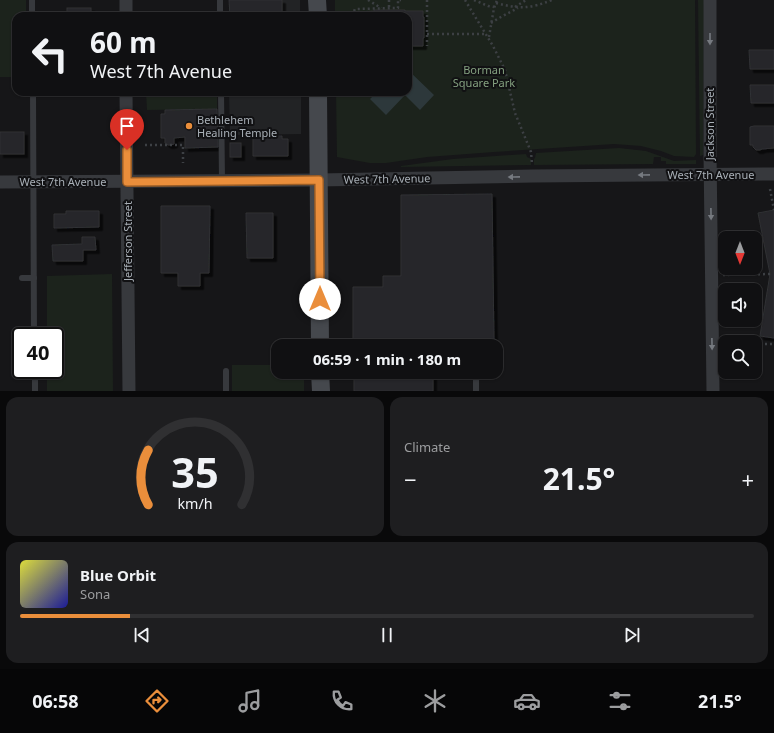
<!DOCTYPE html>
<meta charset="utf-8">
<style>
:root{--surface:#101012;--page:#1e1e20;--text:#f1f3f6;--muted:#9c9d9f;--line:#303032;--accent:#ea8e3b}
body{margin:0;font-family:"Noto Sans",sans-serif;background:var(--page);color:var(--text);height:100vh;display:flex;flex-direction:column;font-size:15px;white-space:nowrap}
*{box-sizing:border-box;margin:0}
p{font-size:13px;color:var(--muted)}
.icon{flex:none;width:22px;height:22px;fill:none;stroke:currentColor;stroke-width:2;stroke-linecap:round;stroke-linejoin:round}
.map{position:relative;height:391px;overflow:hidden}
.details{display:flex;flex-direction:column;gap:6px;padding:6px;background:#09090a;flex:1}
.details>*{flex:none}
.top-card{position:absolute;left:12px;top:12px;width:400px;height:84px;border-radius:12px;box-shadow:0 1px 3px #0004,0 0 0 1px var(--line);background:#101012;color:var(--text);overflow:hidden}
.needle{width:26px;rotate:180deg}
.tools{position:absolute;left:718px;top:231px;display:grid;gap:8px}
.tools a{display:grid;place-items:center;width:44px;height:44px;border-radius:8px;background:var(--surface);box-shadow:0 1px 3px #0004,0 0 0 1px var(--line);font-size:20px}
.speed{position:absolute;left:12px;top:327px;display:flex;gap:8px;font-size:20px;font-weight:700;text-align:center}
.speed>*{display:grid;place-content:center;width:52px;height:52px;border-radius:50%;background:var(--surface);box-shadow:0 1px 3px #0004,0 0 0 1px var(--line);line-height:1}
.speed .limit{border:2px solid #111;border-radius:6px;background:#fff;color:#111}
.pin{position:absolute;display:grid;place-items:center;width:34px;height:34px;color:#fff;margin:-41px -17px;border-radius:50% 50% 50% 0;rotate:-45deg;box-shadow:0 0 4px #0007}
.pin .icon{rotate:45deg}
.me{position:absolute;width:44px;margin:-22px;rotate:0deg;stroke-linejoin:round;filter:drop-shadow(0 0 3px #0008)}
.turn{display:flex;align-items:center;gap:14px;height:84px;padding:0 12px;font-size:18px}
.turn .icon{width:52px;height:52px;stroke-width:2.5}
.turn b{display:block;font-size:28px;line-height:34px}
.big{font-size:30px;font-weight:700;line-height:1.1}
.details .card{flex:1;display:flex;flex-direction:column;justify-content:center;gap:6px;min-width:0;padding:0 14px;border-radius:12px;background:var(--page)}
.details .dial{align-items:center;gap:0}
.dial svg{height:104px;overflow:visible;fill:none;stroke:var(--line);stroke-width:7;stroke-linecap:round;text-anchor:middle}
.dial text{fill:var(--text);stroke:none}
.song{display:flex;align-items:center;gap:12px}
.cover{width:48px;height:48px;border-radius:6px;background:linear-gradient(135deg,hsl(60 70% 55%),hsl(240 70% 35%))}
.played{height:4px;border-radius:2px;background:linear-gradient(90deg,var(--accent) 15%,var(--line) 15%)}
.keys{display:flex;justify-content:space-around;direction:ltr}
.heat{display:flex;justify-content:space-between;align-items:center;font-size:22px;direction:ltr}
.details .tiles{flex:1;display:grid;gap:6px;grid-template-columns:1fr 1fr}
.card:last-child{grid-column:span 2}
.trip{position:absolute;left:271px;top:339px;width:232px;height:40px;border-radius:12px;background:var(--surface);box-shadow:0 1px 3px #0004,0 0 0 1px var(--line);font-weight:700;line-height:40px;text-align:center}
.dock{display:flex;height:64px;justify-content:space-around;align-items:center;background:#060607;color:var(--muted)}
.dock .icon{width:28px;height:28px}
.dock .active{color:var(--accent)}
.dock b{font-size:18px;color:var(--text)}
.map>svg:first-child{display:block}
</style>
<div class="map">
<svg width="774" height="391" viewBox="0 0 774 391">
<defs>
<filter id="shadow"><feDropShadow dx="3.5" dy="3.5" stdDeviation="0" flood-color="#0009"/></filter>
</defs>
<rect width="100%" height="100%" fill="#161618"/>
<!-- built -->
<g fill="#222325">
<rect x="229" y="0" width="71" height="16"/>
<polygon points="229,92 301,92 301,134 230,135"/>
</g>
<!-- green -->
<g fill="#1c231c">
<polygon points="0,0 26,0 26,16 16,16 16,77 0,77"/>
<polygon points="335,0 695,0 696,154 694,157 674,156 661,151 641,146 614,144 494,152 427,157 386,163 370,163 337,157 336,92 408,92 408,16 335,16"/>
<polygon points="698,0 704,0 703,155 700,156"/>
<polygon points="40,92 111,92 111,95 40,96"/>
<polygon points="146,92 217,92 217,109 147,110"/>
<polygon points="619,148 646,151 674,161 696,160 696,164 666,164 666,161 661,161 661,157 654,157 653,164 534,165 534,159 535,158 536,153"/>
<polygon points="526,154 527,157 531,159 531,165 401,167 401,166 453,159"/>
<polygon points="112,274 113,391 47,391 47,370 55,370 55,336 47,336 47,276"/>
<polygon points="232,365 278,365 278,372 304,372 304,391 232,391"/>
</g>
<!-- water -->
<polygon fill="#2d383b" points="408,70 434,95 420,110 405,95 386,115 370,99 377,92 408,92"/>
<!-- building -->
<g fill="#262729" stroke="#303134" filter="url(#shadow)">
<polygon points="229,0 282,0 282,16 230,16"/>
<rect x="67" y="8" width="24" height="8"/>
<polygon points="374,10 405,10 405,11 423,11 423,17 424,17 424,38 423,38 423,46 408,46 408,16 356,16 356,12 374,11"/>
<polygon points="749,50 774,50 774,69 750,69"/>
<polygon points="750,85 774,85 774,103 751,103"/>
<polygon points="217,109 218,147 185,148 185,137 174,138 174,144 171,145 168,145 165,143 165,138 161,138 161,114 165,114 165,110"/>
<polygon points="754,126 774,126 774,148 762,149 760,150 756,150 753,147 753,145 750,145 750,127"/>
<rect x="0" y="132" width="24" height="22"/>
<polygon points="282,136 282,139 288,139 288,156 253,156 253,137"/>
<rect x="230" y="143" width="11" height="14"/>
<polygon points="492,194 494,342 431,343 431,346 353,346 353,287 383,287 383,276 401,276 401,195"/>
<polygon points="161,206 210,206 209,273 200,273 200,286 178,286 178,273 161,273"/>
<polygon points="774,210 774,338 760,336 770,274 758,213"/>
<polygon points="66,211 99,211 99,227 54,228 54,214 66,214"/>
<polygon points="246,213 273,213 273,258 247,258"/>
<polygon points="82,237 95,237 96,250 83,250 83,261 53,261 52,245 82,244"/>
<rect x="354" y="372" width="79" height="19"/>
</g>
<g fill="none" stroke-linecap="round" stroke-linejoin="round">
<!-- path -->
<g stroke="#3d4044" stroke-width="2.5" stroke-dasharray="2 3" stroke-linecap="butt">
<polyline points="368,0 381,8"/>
<polyline points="389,0 389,9"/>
<polyline points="427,0 427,46"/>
<polyline points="465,0 493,46 505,70 515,113 531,152 532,164"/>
<polyline points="474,0 488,6 494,7"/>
<path d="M496,3C519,9 530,9 552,0"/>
<polyline points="515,7 526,0"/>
<polyline points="354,16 354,11 355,9 398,8 398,0 401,0"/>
<polyline points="491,23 499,18 518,8"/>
<polyline points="427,34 486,34"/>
<polyline points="489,37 494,8 497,0"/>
<polyline points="145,145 183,145 183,163"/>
<polyline points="770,189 774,210"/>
<polyline points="723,275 770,274"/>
<polyline points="755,344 774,344"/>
</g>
<!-- lane -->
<g stroke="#37393d" stroke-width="6">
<polyline points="32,0 32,16"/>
<polyline points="220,0 220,16"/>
<polyline points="33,92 34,336"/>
<polyline points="221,92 222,181"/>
<polyline points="22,278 34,278"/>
<polyline points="35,370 35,391"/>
<polyline points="226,391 226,371"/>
<polyline points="476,391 476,372"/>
</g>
<!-- street -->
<g stroke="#37393d" stroke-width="13">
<polyline points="126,0 126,16"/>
<polyline points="710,0 710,153 713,391"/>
<polyline points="126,92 129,391"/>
<polyline points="0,182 319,180 533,176 774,174"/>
</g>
<!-- secondary -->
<g stroke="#45484d" stroke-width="18">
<polyline points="317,0 318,16"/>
<polyline points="318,92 320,346"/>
<polyline points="320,372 321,391"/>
</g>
</g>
<!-- one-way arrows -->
<defs><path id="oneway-solid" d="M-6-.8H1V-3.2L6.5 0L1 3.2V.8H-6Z"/></defs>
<g fill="#767a80">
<use href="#oneway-solid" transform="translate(710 39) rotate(90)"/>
<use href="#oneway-solid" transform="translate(644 175) rotate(179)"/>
<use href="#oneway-solid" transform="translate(514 177) rotate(179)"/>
<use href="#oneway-solid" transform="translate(711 214) rotate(89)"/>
<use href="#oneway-solid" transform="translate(712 344) rotate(89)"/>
</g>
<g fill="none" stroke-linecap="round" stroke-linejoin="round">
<defs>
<polyline id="route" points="127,150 127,182 319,180 320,299"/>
</defs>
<!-- route casing -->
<use href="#route" stroke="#985c26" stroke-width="10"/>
<!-- route -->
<use href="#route" stroke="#ea8e3b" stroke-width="7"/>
</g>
<!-- markers -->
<circle fill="#ea8e3b" stroke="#111113" stroke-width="1.5" cx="189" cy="126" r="4"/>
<g text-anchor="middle" stroke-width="4" stroke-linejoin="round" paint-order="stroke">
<!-- park labels -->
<g font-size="11" fill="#85a180" stroke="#111113">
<text x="484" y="74">Borman<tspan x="484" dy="13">Square Park</tspan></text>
</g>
<!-- poi labels -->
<g font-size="11" fill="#a9b0b7" stroke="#111113" text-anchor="start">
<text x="197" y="124">Bethlehem<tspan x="197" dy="13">Healing Temple</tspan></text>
</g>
<!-- street labels -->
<g font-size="11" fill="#a9b0b7" stroke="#111113">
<text transform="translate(710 124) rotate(-90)" y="4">Jackson Street</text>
<text x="711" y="179">West 7th Avenue</text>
<text transform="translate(387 179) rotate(-1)" y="4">West 7th Avenue</text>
<text x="63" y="186">West 7th Avenue</text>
<text transform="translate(128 241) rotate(-90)" y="4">Jefferson Street</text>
</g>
</g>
</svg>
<div class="tools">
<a><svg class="needle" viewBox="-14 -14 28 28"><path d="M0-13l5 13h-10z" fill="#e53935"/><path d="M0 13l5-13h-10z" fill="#9c9d9f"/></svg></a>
<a><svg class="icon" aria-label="sound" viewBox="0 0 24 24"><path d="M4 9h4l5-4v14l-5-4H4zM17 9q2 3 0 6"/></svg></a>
<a><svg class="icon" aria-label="search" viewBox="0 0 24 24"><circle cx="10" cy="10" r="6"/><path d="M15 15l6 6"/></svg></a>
</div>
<div class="speed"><div class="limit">40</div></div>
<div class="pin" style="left:127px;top:150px;background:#d93025"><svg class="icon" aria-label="arrive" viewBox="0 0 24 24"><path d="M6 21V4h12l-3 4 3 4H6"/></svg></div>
<svg class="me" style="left:320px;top:299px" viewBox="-20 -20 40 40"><circle r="19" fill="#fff"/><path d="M0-13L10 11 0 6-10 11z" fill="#ea8e3b"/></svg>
<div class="trip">06:59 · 1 min · 180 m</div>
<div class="top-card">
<div class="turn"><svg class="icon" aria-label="left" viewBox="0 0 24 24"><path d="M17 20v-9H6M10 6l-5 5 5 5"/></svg><div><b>60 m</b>West 7th Avenue</div></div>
</div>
</div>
<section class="details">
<div class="tiles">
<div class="card dial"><svg viewBox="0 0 100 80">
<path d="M14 69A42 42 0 1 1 86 69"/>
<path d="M14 69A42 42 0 0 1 14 27" stroke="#ea8e3b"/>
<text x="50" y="56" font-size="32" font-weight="700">35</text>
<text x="50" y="72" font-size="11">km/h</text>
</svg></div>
<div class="card"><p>Climate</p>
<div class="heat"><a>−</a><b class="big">21.5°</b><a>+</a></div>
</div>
<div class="card">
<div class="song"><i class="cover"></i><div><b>Blue Orbit</b><p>Sona</p></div></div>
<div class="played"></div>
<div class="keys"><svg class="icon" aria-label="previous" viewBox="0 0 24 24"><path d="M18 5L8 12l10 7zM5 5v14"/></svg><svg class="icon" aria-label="pause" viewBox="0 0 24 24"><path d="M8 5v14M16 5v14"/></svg><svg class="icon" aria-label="next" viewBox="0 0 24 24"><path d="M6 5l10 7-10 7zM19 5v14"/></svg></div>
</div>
</div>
</section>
<nav class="dock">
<b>06:58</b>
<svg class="icon active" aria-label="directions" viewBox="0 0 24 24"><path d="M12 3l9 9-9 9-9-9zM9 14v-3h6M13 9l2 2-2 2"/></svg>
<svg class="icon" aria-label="music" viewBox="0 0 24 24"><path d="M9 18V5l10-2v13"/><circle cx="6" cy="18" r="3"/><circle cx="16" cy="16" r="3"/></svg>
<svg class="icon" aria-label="phone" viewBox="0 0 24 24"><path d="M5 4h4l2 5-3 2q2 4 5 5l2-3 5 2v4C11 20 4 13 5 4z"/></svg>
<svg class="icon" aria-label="climate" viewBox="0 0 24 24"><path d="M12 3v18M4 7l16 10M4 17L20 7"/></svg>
<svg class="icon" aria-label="car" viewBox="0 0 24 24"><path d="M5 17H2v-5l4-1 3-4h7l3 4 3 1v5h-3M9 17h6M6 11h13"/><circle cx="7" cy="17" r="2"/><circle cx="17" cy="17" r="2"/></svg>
<svg class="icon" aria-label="filters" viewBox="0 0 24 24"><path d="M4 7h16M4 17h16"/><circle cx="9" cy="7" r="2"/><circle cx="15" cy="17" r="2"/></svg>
<b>21.5°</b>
</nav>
